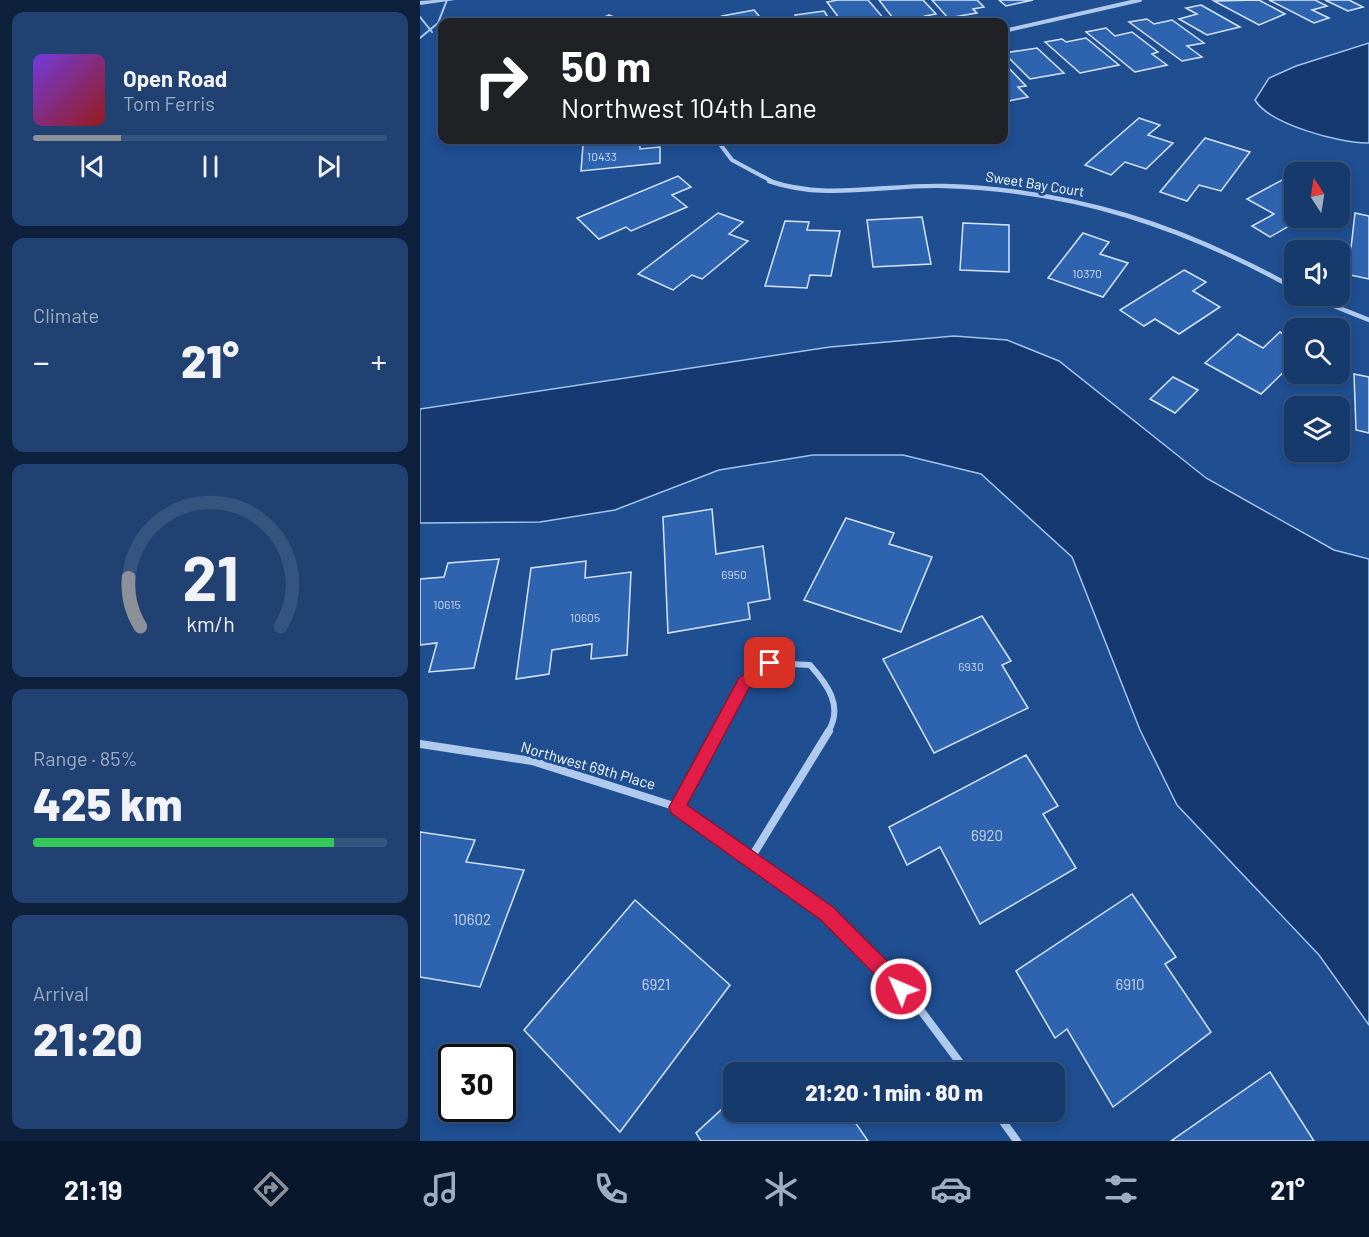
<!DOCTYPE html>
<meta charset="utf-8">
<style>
:root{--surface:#173a6d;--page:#204172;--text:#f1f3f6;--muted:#9eadc2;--line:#365480;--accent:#8c9099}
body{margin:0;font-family:Barlow,sans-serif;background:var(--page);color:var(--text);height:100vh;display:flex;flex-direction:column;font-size:22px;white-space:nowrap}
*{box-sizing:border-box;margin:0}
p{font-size:20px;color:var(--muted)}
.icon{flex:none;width:33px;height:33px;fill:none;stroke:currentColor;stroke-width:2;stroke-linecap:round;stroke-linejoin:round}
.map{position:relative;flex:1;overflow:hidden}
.sheet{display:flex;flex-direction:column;gap:12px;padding:12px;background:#0d203c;width:420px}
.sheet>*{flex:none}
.hud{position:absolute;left:18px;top:18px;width:570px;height:126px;border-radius:12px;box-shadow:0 3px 9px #0003,0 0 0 2px var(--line);background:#202124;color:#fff;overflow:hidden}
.needle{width:39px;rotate:348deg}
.tools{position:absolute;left:864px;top:162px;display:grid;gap:12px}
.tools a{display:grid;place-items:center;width:66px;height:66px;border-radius:12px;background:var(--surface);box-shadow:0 3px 9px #0003,0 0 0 2px var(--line);font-size:30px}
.speed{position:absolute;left:18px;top:1044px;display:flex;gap:12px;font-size:30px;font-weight:700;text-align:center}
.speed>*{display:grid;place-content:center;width:78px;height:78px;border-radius:50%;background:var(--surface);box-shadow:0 3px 9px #0003,0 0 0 2px var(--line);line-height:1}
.speed .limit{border:3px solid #111;border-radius:9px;background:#fff;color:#111}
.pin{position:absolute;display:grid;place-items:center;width:51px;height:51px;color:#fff;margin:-26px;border-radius:12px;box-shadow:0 3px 9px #0006}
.me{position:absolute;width:66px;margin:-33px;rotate:315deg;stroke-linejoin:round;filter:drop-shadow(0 0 4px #0008)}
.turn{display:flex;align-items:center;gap:21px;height:126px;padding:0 24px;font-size:27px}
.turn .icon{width:78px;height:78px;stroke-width:2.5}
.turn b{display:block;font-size:42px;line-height:51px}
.big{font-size:45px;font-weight:800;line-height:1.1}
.sheet .tile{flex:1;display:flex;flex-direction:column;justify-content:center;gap:9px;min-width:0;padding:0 21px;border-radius:12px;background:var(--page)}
.sheet .dial{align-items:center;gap:0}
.dial svg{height:156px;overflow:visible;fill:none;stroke:var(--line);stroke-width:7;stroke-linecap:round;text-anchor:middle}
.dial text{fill:var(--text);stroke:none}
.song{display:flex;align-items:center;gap:18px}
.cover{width:72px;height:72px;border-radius:9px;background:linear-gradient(135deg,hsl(260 70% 55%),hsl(0 70% 35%))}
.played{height:6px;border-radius:3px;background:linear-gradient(90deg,var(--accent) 25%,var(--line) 25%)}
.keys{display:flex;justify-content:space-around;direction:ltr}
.heat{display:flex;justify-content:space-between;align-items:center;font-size:33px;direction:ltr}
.charge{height:9px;border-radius:4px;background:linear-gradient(90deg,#34c759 85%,var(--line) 0)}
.trip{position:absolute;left:303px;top:1062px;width:342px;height:60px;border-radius:12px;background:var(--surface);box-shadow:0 3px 9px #0003,0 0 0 2px var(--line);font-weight:800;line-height:60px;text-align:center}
.menu{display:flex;height:96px;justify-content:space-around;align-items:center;background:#09172c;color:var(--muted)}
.menu .icon{width:42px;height:42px}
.menu .current{color:var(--accent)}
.menu b{font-size:27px;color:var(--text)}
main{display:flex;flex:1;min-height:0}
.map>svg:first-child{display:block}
</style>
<main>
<section class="sheet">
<div class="tile">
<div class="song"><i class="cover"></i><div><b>Open Road</b><p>Tom Ferris</p></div></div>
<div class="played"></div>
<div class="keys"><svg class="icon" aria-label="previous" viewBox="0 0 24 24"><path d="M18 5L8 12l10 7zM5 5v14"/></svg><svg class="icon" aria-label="pause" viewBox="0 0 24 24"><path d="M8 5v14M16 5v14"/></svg><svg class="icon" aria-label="next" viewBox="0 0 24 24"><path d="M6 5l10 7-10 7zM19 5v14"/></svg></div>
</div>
<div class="tile"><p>Climate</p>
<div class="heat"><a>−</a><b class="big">21°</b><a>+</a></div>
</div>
<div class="tile dial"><svg viewBox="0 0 100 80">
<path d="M14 69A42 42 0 1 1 86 69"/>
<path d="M14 69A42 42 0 0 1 8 44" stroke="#8c9099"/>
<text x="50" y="56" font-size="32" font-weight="700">21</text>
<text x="50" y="72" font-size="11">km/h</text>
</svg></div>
<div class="tile"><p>Range · 85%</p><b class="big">425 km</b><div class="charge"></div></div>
<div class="tile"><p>Arrival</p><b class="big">21:20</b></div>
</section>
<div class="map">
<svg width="949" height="1141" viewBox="0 0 949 1141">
<rect width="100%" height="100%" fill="#1f4e91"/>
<!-- water -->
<g fill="#153970" stroke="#a3c4ef" stroke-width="1.5">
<path d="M949,43V143C921,144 849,124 835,100L849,78L876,66Z"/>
<polygon points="534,336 587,340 639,361 786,478 914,550 949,559 949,1025 899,955 757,805 720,730 652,557 561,474 483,455 393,455 299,470 195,510 120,522 0,523 0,409 410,347"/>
</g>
<!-- building -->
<g fill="#2e64af" stroke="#d5e5fa" stroke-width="1.5">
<polygon points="418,0 448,0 465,20 422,22 407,2"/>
<polygon points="459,0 503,0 516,14 505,16 510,22 476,22"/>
<polygon points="512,0 557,0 564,7 553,9 557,13 528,18"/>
<polygon points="579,0 613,0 586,6"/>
<polygon points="839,0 865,14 839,25 794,1"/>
<polygon points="849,0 895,0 907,6 892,10 909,18 894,23"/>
<polygon points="905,0 929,0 943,7 928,11"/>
<polygon points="781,5 820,27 787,35 759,19 777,14 766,8"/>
<polygon points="334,10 344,22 307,22 302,16"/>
<polygon points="404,11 411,22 368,22 366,19 377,18 375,15"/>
<polygon points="189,15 201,20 173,22"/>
<polygon points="727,19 734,24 752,20 784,43 767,46 782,57 762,61 709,22"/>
<polygon points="686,28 695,36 712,32 738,52 732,54 747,65 715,72 666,32"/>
<polygon points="666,38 699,65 660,73 625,42 642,39 646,42"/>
<polygon points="617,48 644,73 610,79 584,53"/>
<polygon points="584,63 606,86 598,87 608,97 584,102"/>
<polygon points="719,118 740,125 728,135 753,143 726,169 705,162 691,175 665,165"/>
<polygon points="785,138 830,152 801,191 779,185 767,201 740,192"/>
<polygon points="220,140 220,149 240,147 240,163 161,171 163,145"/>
<polygon points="258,176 271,187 252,195 267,207 211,231 206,227 179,239 157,218"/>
<polygon points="862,180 874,187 874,218 883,218 850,237 832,226 854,214 827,199"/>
<polygon points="298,213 323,222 309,234 328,241 282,279 272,275 253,290 218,274"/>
<polygon points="935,213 949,216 949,279 921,273 924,246 931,248"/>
<polygon points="502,217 511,264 453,267 447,220"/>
<polygon points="365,221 389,222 387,230 420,231 411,276 390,275 387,288 345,286"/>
<polygon points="543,223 589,225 589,272 540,270"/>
<polygon points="663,233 689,242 680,254 708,263 683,297 628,278"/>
<polygon points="764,270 786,282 773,291 800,307 759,334 735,319 724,326 700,310"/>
<polygon points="860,332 874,340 874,362 841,394 785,363 818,334 843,348"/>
<polygon points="934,374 949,377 949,433 936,430"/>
<polygon points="753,377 778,390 755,413 730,399"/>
<polygon points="292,509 296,554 343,546 350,599 328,603 330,619 248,633 243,517"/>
<polygon points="426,518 474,533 469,544 512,557 481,632 384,600"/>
<polygon points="79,559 54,668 9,672 17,643 0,645 0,579 24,577 28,563"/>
<polygon points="166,561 165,578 211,572 207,655 171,659 172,644 132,650 129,674 96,679 111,568"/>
<polygon points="562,616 591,661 582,665 608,708 514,753 463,659"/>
<polygon points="606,755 638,806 623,814 656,868 560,924 520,847 487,865 469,827"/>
<polygon points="0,832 55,840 46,862 104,870 60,987 0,977"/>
<polygon points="712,894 756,957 745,964 791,1032 693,1107 647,1029 635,1038 596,971"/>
<polygon points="215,900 310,985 200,1132 104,1030"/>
<polygon points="352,1061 360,1072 340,1072"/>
<polygon points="850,1072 894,1141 751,1141"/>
<polygon points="314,1098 314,1112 428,1112 448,1141 281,1141 276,1133"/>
</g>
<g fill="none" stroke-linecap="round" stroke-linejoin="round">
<!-- service -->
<g stroke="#b0caed" stroke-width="2">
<polyline points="0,17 12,32"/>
<polyline points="0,38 18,23 27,0"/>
</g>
<!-- minor-far3 -->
<g stroke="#b0caed" stroke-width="4">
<polyline points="584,31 720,0"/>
<polyline points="297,140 312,160 353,182"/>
</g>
<!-- minor-far2 -->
<g stroke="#b0caed" stroke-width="4.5">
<path d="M349,181C407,201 465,184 525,186C654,190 762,226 874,288"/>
<polyline points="889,296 949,320"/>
</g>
<!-- minor-far1 -->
<path stroke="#b0caed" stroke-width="6" d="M297,732L324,683L350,663L390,665C407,684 424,706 408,732"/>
<!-- minor -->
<g stroke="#b0caed" stroke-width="8">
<polyline points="0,744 112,761 257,807 407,914 496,1004 547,1072"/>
<polyline points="257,807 298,731"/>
<polyline points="331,858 409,731"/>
<polyline points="576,1112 597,1141"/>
</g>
<!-- tertiary -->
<polygon fill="#b0caed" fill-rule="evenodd" points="15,0 35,0 0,5 0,1"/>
</g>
<!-- route -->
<polygon fill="#e11d48" stroke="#92132f" stroke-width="1.5" points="350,656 357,663 355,667 329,688 267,805 413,907 488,982 490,989 488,995 481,998 475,995 401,920 251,813 249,807 319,678"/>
<g text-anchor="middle" stroke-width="6" stroke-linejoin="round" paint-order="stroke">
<!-- number labels -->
<g font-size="12" fill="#cbd8eb">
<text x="182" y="161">10433</text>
<text x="667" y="278">10370</text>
<text x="314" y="579">6950</text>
<text x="27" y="609">10615</text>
<text x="165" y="622">10605</text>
<text x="551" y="671">6930</text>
</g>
<!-- far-street labels -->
<g font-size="14" fill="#fff" stroke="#1f4e91">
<text transform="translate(615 184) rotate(9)" y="5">Sweet Bay Court</text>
</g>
<!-- street labels -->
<g font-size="15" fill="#fff" stroke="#1f4e91">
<text transform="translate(168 766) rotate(16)" y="5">Northwest 69th Place</text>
</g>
<!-- near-number labels -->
<g font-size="15" fill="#cbd8eb">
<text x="567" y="841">6920</text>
<text x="52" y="925">10602</text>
<text x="236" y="990">6921</text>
<text x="710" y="990">6910</text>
</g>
</g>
</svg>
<div class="tools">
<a><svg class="needle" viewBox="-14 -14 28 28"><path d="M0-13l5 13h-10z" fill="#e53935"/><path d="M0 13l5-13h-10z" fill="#9eadc2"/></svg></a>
<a><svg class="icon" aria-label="sound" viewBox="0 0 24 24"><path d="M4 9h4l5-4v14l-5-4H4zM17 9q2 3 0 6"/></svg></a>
<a><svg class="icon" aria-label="search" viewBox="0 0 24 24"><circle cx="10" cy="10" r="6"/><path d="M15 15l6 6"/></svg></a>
<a><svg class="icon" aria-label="layers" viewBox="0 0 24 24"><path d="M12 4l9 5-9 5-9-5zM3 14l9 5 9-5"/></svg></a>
</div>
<div class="speed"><div class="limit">30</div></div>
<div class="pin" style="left:350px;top:663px;background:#d93025"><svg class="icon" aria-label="arrive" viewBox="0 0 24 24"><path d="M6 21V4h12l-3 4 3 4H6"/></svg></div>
<svg class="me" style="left:481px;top:989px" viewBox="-20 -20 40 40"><circle r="17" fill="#e11d48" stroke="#fff" stroke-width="3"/><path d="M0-11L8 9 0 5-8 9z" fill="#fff"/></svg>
<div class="trip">21:20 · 1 min · 80 m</div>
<div class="hud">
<div class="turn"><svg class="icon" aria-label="right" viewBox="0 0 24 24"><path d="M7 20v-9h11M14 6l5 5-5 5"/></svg><div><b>50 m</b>Northwest 104th Lane</div></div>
</div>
</div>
</main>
<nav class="menu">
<b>21:19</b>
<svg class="icon current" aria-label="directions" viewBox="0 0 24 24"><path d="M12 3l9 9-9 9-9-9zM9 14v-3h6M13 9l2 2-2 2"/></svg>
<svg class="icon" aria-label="music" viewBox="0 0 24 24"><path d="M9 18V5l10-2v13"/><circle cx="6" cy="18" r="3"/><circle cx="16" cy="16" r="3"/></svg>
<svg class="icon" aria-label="phone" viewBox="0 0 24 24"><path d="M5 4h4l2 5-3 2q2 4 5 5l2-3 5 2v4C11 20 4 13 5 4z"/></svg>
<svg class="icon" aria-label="climate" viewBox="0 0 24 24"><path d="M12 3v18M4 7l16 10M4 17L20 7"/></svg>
<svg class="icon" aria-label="car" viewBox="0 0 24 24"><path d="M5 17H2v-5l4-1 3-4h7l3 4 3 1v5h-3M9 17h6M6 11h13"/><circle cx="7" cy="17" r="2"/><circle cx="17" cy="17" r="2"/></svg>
<svg class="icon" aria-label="filters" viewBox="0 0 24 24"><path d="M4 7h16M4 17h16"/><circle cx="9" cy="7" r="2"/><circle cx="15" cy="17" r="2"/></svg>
<b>21°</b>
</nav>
